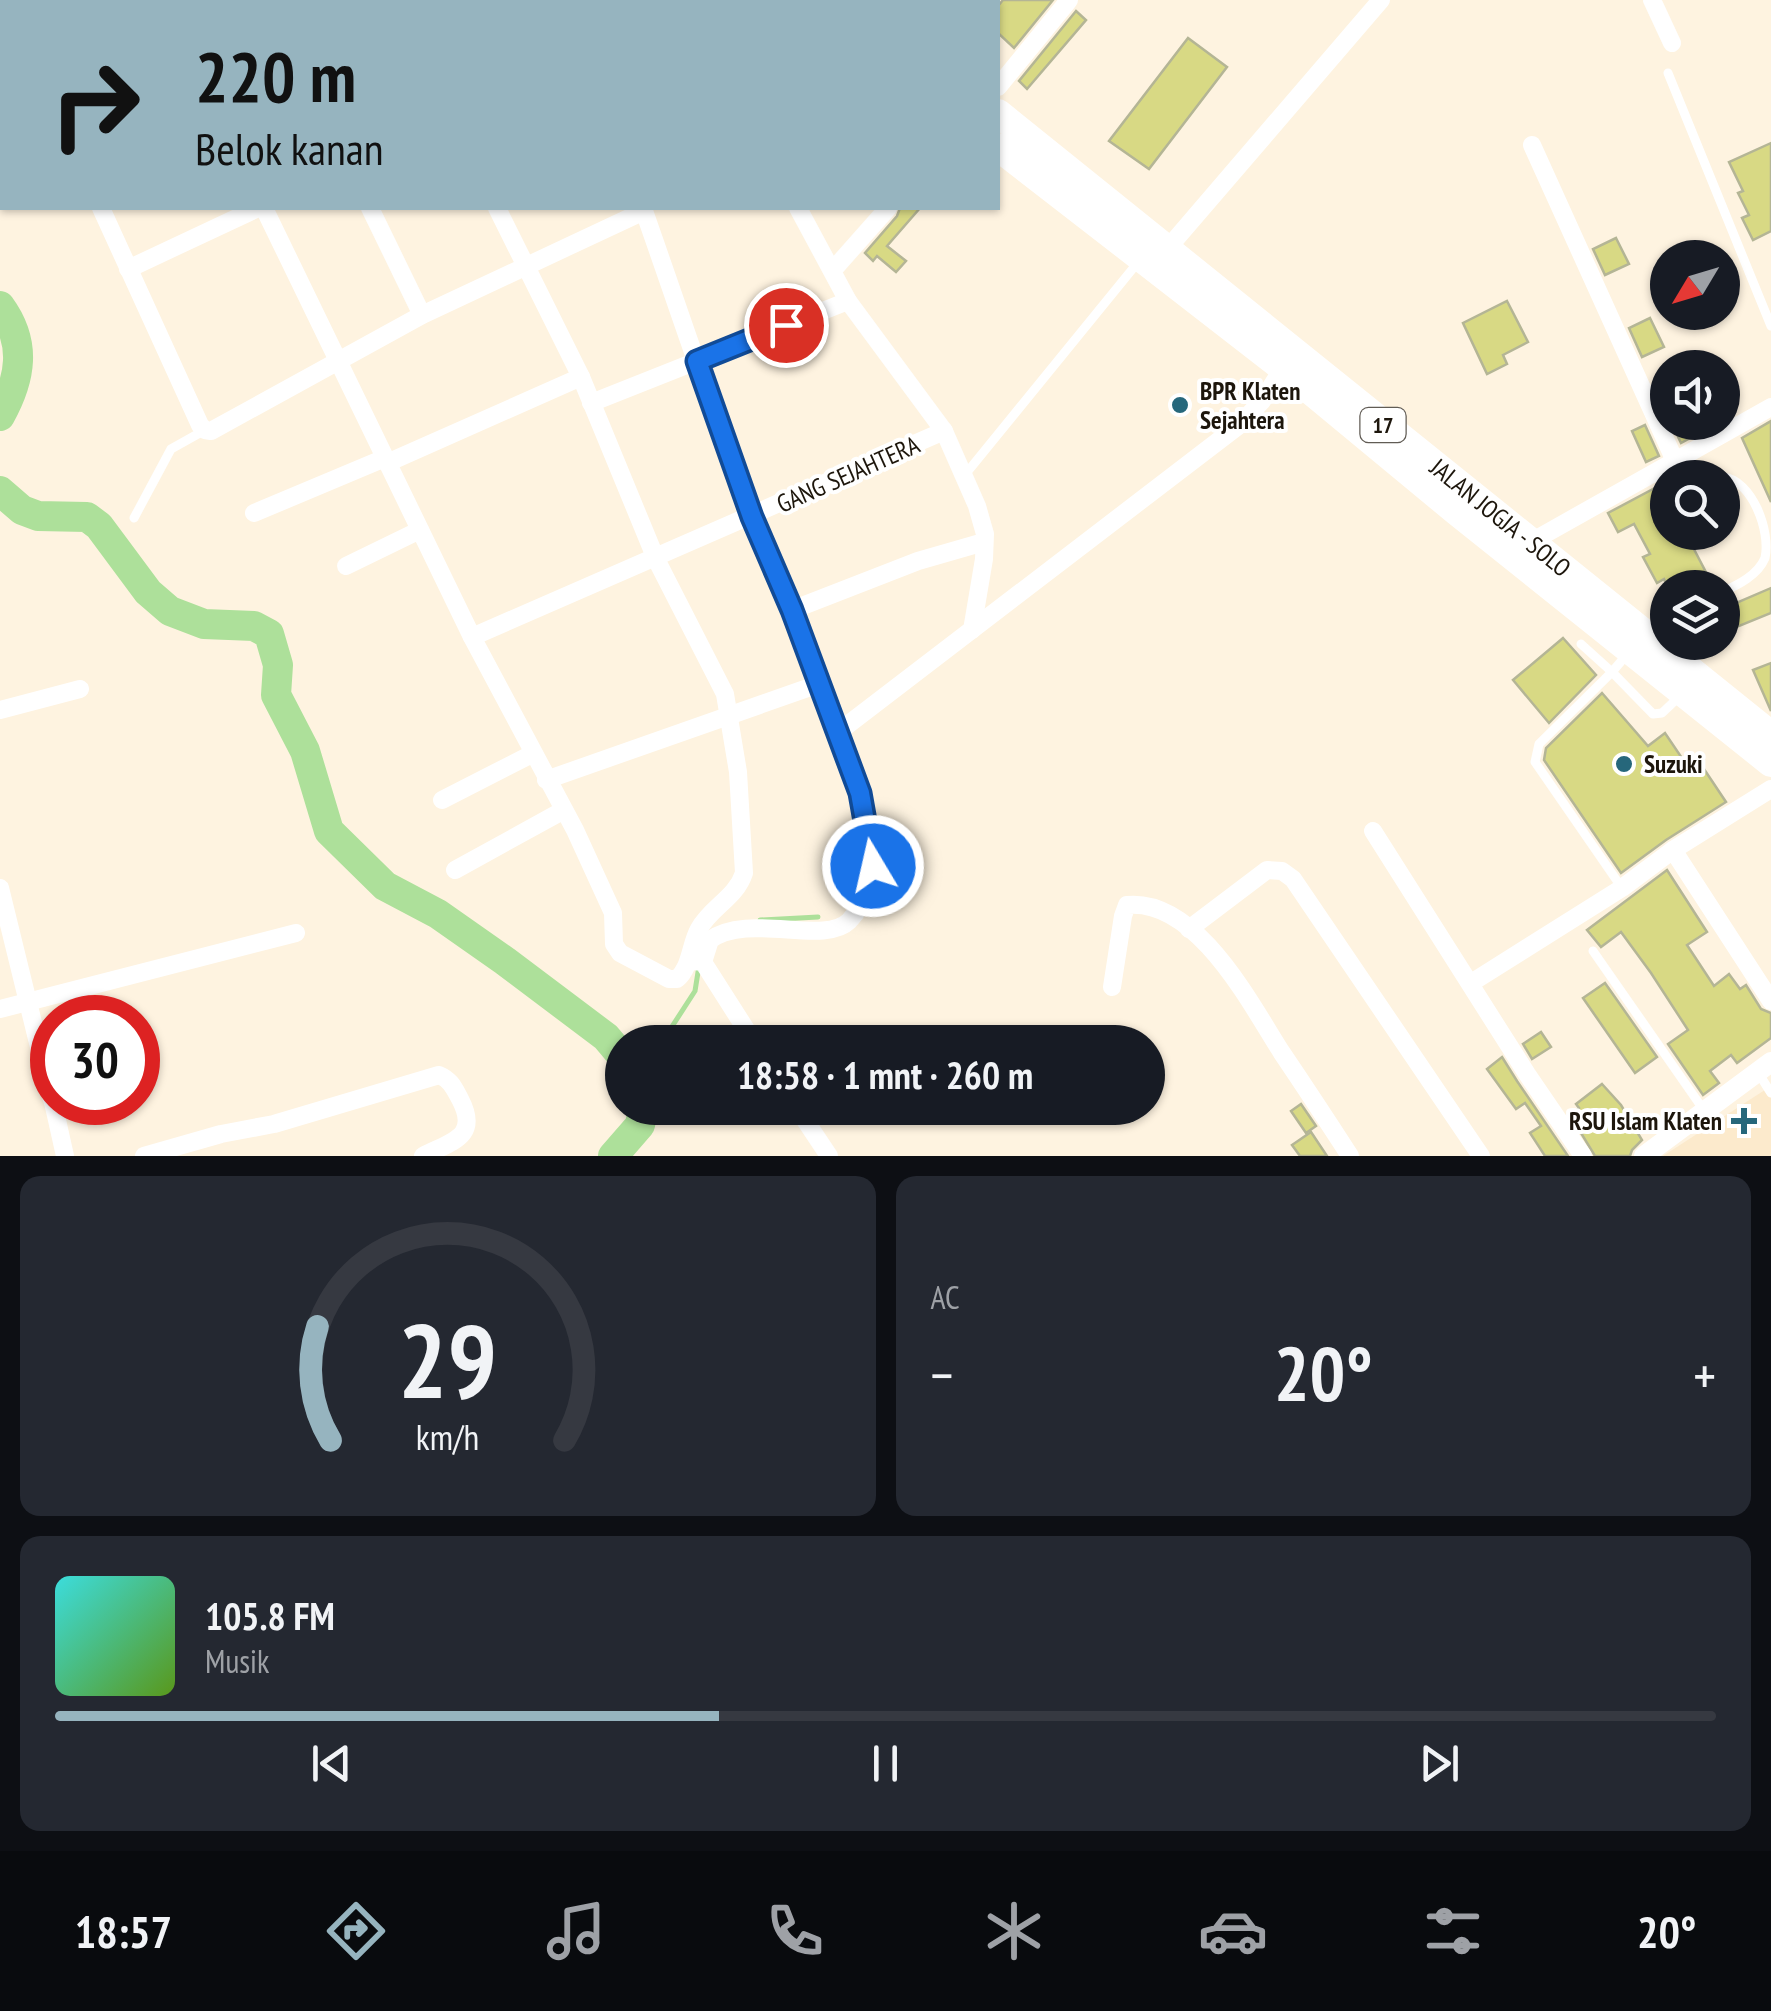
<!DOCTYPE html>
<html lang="id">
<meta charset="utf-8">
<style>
:root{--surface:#171b24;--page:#242831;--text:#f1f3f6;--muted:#9ea1a6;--line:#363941;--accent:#96b4bf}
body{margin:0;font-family:"PT Sans Narrow",sans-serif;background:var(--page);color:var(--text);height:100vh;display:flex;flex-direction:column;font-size:38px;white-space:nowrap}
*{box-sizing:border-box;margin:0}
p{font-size:32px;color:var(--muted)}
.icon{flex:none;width:55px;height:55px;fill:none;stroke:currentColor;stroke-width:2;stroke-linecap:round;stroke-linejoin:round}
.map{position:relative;height:1156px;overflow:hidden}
.drawer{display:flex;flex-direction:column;gap:20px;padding:20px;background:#0d0f14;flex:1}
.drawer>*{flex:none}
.banner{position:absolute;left:0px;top:0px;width:1000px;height:210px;box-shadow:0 2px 8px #0004;background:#96b4bf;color:#111;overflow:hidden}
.needle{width:65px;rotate:232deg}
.buttons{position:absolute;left:1650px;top:240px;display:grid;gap:20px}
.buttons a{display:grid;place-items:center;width:90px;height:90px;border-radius:50%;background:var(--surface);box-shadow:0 2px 8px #0004;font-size:50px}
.speed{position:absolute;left:30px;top:995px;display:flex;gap:20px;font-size:50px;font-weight:700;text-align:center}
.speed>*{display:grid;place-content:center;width:130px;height:130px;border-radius:50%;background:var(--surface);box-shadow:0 2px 8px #0004;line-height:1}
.speed .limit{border:15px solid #d22;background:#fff;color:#111}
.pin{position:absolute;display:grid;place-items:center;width:85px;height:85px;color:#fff;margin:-42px;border:5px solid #fff;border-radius:50%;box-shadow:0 2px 10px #0007}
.me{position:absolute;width:110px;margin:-55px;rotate:351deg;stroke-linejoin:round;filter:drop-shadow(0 0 8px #0008)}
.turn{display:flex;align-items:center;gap:35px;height:210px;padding:0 30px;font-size:45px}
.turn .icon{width:130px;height:130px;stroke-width:2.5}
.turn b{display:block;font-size:70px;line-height:85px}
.big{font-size:75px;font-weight:700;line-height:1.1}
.drawer .card{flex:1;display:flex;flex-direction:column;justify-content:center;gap:15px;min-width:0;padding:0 35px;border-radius:20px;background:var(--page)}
.drawer .dial{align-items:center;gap:0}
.dial svg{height:260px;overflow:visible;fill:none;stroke:var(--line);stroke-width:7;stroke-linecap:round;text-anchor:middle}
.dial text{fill:var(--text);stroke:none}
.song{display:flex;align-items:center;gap:30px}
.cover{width:120px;height:120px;border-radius:15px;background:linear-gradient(135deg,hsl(180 70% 55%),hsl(90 70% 35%))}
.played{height:10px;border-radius:5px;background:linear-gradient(90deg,var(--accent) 40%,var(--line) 40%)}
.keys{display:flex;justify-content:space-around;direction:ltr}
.heat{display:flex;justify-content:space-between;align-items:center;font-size:55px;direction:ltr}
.drawer .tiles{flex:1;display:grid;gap:20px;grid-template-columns:1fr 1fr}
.card:last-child{grid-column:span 2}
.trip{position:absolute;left:605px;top:1025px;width:560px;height:100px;border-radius:50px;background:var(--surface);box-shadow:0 2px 8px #0004;font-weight:700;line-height:100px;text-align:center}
.tabs{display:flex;height:160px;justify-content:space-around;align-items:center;background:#090b0e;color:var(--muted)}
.tabs .icon{width:70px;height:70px}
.tabs .active{color:var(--accent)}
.tabs b{font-size:45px;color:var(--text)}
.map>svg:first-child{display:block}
</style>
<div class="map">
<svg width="1771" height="1156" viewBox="0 0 1771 1156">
<rect width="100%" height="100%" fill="#fef3e0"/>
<!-- built -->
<polygon fill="#fceacc" points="1771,1086 1771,1156 1663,1156"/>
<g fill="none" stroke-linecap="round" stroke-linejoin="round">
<!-- stream -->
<g stroke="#ade09a" stroke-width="5">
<polyline points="760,920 818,917"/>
<polyline points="662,1042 695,991 699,966"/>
</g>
<!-- river -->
<g stroke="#ade09a" stroke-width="30">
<path d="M0,306C27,343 21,378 0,416"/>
<polyline points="0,491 22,510 38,516 87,517 99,526 148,592 170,611 204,624 254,626 269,634 278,665 276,695 305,751 329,831 385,886 438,914 505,961 606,1037 622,1056"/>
<polyline points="613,1156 640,1125 643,1108"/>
</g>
</g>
<!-- building -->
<g fill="#d8d984" stroke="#b4b595" stroke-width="2.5">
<polygon points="1003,0 1053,0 1014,48 998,33 998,6"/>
<polygon points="1076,11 1086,20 1027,89 1019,81"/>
<polygon points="1188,38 1227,67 1149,169 1109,141"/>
<polygon points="1771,143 1771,231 1753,240 1742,218 1749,215 1738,193 1743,191 1729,162"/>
<polygon points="900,208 920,208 887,246 906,261 896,272 877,256 873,261 865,253 897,216"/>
<polygon points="1616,238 1629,264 1605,275 1593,249"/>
<polygon points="1507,301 1528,342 1503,355 1507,364 1487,374 1463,323"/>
<polygon points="1650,318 1664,347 1642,357 1629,328"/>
<polygon points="1771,421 1771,502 1742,438"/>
<polygon points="1671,422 1696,422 1701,432 1681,443"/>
<polygon points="1645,425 1659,456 1646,462 1632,431"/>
<polygon points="1668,481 1668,532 1685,532 1710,580 1695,588 1668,588 1664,579 1657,583 1643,557 1650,554 1634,524 1618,532 1608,513"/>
<polygon points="1771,588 1771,613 1722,633 1722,609"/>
<polygon points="1563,638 1596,675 1549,723 1513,680"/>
<polygon points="1771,663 1771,711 1753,670"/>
<polygon points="1602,693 1648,746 1665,733 1690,770 1700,763 1726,802 1666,840 1621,873 1544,760 1546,748"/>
<polygon points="1667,870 1707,932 1687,945 1714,986 1729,974 1740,989 1746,985 1761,1009 1771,1013 1771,1038 1737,1063 1731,1055 1710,1071 1719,1083 1703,1095 1668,1044 1688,1030 1651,973 1621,932 1601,947 1587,930"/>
<polygon points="1605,983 1657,1057 1635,1073 1583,998"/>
<polygon points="1541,1032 1551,1047 1532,1059 1523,1044"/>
<polygon points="1502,1057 1517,1081 1568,1156 1545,1156 1530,1133 1541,1126 1525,1103 1516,1109 1487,1069"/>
<polygon points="1602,1084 1621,1105 1642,1140 1632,1150 1630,1156 1595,1156 1570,1115 1579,1108 1576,1104"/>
<polygon points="1301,1104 1316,1126 1306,1133 1291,1111"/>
<polygon points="1311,1132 1327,1156 1300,1156 1292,1145"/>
</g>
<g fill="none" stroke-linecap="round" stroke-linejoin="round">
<!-- service -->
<g stroke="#fff" stroke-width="9">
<polyline points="874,2 876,0"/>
<polyline points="903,2 905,0"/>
<polyline points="941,2 943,0"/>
<polyline points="1668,73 1771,326"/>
<polyline points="964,476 1139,261"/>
<polyline points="134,518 171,449 205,430"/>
<path d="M1722,592C1738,585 1758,575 1765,558C1771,531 1752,480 1723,477"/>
<polyline points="1581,644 1612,672 1539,744 1535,762 1622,888"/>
<polyline points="1629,652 1612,672 1653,714 1662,713 1680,696"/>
<polyline points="1593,951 1703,1109"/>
<polyline points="1759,1074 1771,1093"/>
</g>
<!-- minor -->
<g stroke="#fff" stroke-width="18">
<polyline points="208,0 209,2"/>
<polyline points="380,0 381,2"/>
<polyline points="561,0 562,2"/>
<polyline points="1652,0 1672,43"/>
<polyline points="326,2 331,0"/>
<polyline points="735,2 737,0"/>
<polyline points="0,6 2,11"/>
<polyline points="998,87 1069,0"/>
<polyline points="1532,145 1675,461"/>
<polyline points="101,208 200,425 205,430 211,431 422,315 644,211"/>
<path d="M264,208L472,637L575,830L613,913L614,944L620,953L669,979H677C691,967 690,945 699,929C711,907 736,898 744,873L738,772L725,694L656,559L581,377L497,208"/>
<polyline points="370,208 422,315"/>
<path d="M643,208C679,310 713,414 752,515C778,584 806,652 832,721C848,761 865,800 871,843C875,868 867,903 849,921C824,946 748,912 710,940L703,962"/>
<polyline points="798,208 848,301 944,431 977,506 985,534 984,559 972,630"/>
<polyline points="1168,248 1381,0"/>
<polyline points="128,269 258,208"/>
<polyline points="833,270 888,208"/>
<polyline points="591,403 848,301"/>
<polyline points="387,463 581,377"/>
<polyline points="254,513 385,458"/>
<polyline points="1531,542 1771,407"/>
<polyline points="346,566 420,530"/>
<polyline points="792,610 918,561 984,542"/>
<polyline points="472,637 944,431"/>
<polyline points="0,710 80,689"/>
<polyline points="837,733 1238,426 1262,401 1283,368"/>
<polyline points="546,780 819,684"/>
<polyline points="1771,789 1673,850 1771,1001"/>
<polyline points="442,800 532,754"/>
<polyline points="1373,831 1527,1074 1583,1156"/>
<polyline points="455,870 564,810"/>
<polyline points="0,888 52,1100"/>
<polyline points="1189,929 1267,870 1282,871 1293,879 1481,1156"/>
<polyline points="693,961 703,962 754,1042"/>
<polyline points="1471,983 1622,888 1673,850"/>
<path d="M1112,987L1123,916L1127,905C1197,898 1251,1005 1282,1053C1305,1087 1328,1122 1350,1156"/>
<polyline points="0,1009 296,933"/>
<polyline points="53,1102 65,1156"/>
<polyline points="797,1108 829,1156"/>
<path d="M144,1156L221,1134L274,1124L439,1075C451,1080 454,1088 460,1099C480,1137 452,1141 423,1156"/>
</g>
<!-- tertiary -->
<polyline stroke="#fff" stroke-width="20" points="1644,1156 1771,1062"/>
<!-- trunk -->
<g stroke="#fff" stroke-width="28">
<polyline points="812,0 815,2"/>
<polyline points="853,0 856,2"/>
<path id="s1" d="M998,113L1771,735"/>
<polyline points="998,147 1283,368 1457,512 1771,763"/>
</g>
</g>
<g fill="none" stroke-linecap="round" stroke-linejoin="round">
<defs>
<polyline id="route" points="786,325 697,361 752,517 792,610 860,793 873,866"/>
</defs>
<!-- route casing -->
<use href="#route" stroke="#114b97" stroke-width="25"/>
<!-- route -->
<use href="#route" stroke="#1a73e8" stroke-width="18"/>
</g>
<!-- markers -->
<g fill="#26677b" stroke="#fff" stroke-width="4">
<circle cx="1180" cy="405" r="10"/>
<circle cx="1624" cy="764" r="10"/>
<path d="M1739 1106h10v10h10v10h-10v10h-10v-10h-10v-10h10z"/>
</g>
<g text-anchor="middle" stroke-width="8" stroke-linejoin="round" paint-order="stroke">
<!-- shield labels -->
<rect fill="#fff" stroke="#615c55" stroke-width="2.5" x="1360.5" y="408" width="45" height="34" rx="8"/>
<g font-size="22" font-weight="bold" fill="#1d160c">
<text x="1383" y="433">17</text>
</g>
<!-- poi labels -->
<g font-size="25" font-weight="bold" fill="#1d160c" stroke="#fff" text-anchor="start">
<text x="1200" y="400">BPR Klaten<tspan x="1200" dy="29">Sejahtera</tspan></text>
<text x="1644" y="773">Suzuki</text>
<text x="1722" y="1130" text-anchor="end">RSU Islam Klaten</text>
</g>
<!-- street labels -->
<g font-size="25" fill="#1d160c" stroke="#fff">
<text transform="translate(848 474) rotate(-24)" y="9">GANG SEJAHTERA</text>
<text dy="9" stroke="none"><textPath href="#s1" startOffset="645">JALAN JOGJA - SOLO</textPath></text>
</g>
</g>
</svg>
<div class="buttons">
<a><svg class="needle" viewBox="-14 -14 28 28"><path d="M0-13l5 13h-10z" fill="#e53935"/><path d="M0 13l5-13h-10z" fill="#9ea1a6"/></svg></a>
<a><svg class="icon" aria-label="sound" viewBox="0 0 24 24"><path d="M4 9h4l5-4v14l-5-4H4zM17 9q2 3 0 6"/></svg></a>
<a><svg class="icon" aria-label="search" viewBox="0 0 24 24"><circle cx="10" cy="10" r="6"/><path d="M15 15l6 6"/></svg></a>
<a><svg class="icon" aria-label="layers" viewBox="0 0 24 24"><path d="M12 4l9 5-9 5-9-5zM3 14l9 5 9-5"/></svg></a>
</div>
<div class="speed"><div class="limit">30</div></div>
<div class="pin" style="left:786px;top:325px;background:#d93025"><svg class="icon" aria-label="arrive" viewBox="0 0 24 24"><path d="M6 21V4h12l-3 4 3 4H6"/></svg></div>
<svg class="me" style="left:873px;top:866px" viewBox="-20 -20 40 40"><circle r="17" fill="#1a73e8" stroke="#fff" stroke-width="3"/><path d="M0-11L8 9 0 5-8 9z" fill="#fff"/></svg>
<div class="trip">18:58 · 1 mnt · 260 m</div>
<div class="banner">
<div class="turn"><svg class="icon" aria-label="right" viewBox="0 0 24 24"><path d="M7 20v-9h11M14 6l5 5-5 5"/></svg><div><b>220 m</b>Belok kanan</div></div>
</div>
</div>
<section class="drawer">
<div class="tiles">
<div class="card dial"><svg viewBox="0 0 100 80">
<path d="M14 69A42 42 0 1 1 86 69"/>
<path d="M14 69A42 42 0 0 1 10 34" stroke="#96b4bf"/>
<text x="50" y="56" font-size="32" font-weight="700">29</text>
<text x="50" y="72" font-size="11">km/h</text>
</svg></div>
<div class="card"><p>AC</p>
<div class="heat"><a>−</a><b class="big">20°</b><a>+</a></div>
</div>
<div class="card">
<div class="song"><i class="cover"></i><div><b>105.8 FM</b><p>Musik</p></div></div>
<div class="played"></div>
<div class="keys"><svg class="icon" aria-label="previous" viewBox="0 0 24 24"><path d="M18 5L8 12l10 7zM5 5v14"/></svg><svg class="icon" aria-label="pause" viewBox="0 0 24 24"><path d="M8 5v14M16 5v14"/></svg><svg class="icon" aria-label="next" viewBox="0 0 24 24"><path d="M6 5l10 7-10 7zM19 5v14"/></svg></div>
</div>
</div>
</section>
<nav class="tabs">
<b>18:57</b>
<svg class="icon active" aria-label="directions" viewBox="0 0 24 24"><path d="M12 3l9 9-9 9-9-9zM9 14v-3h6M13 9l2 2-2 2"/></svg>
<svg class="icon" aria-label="music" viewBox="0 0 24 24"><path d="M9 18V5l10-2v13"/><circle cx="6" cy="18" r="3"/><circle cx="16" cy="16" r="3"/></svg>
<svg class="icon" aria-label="phone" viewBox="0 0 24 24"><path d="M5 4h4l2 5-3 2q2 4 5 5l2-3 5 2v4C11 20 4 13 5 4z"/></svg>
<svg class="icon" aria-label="climate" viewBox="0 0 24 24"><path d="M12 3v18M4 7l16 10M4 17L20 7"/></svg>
<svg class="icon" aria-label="car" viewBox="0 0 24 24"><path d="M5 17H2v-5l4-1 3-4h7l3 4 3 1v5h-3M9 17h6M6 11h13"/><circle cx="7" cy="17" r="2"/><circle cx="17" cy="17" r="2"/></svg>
<svg class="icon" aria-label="filters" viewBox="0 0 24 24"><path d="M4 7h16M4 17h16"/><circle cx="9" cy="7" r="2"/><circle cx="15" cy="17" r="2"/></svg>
<b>20°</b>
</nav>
